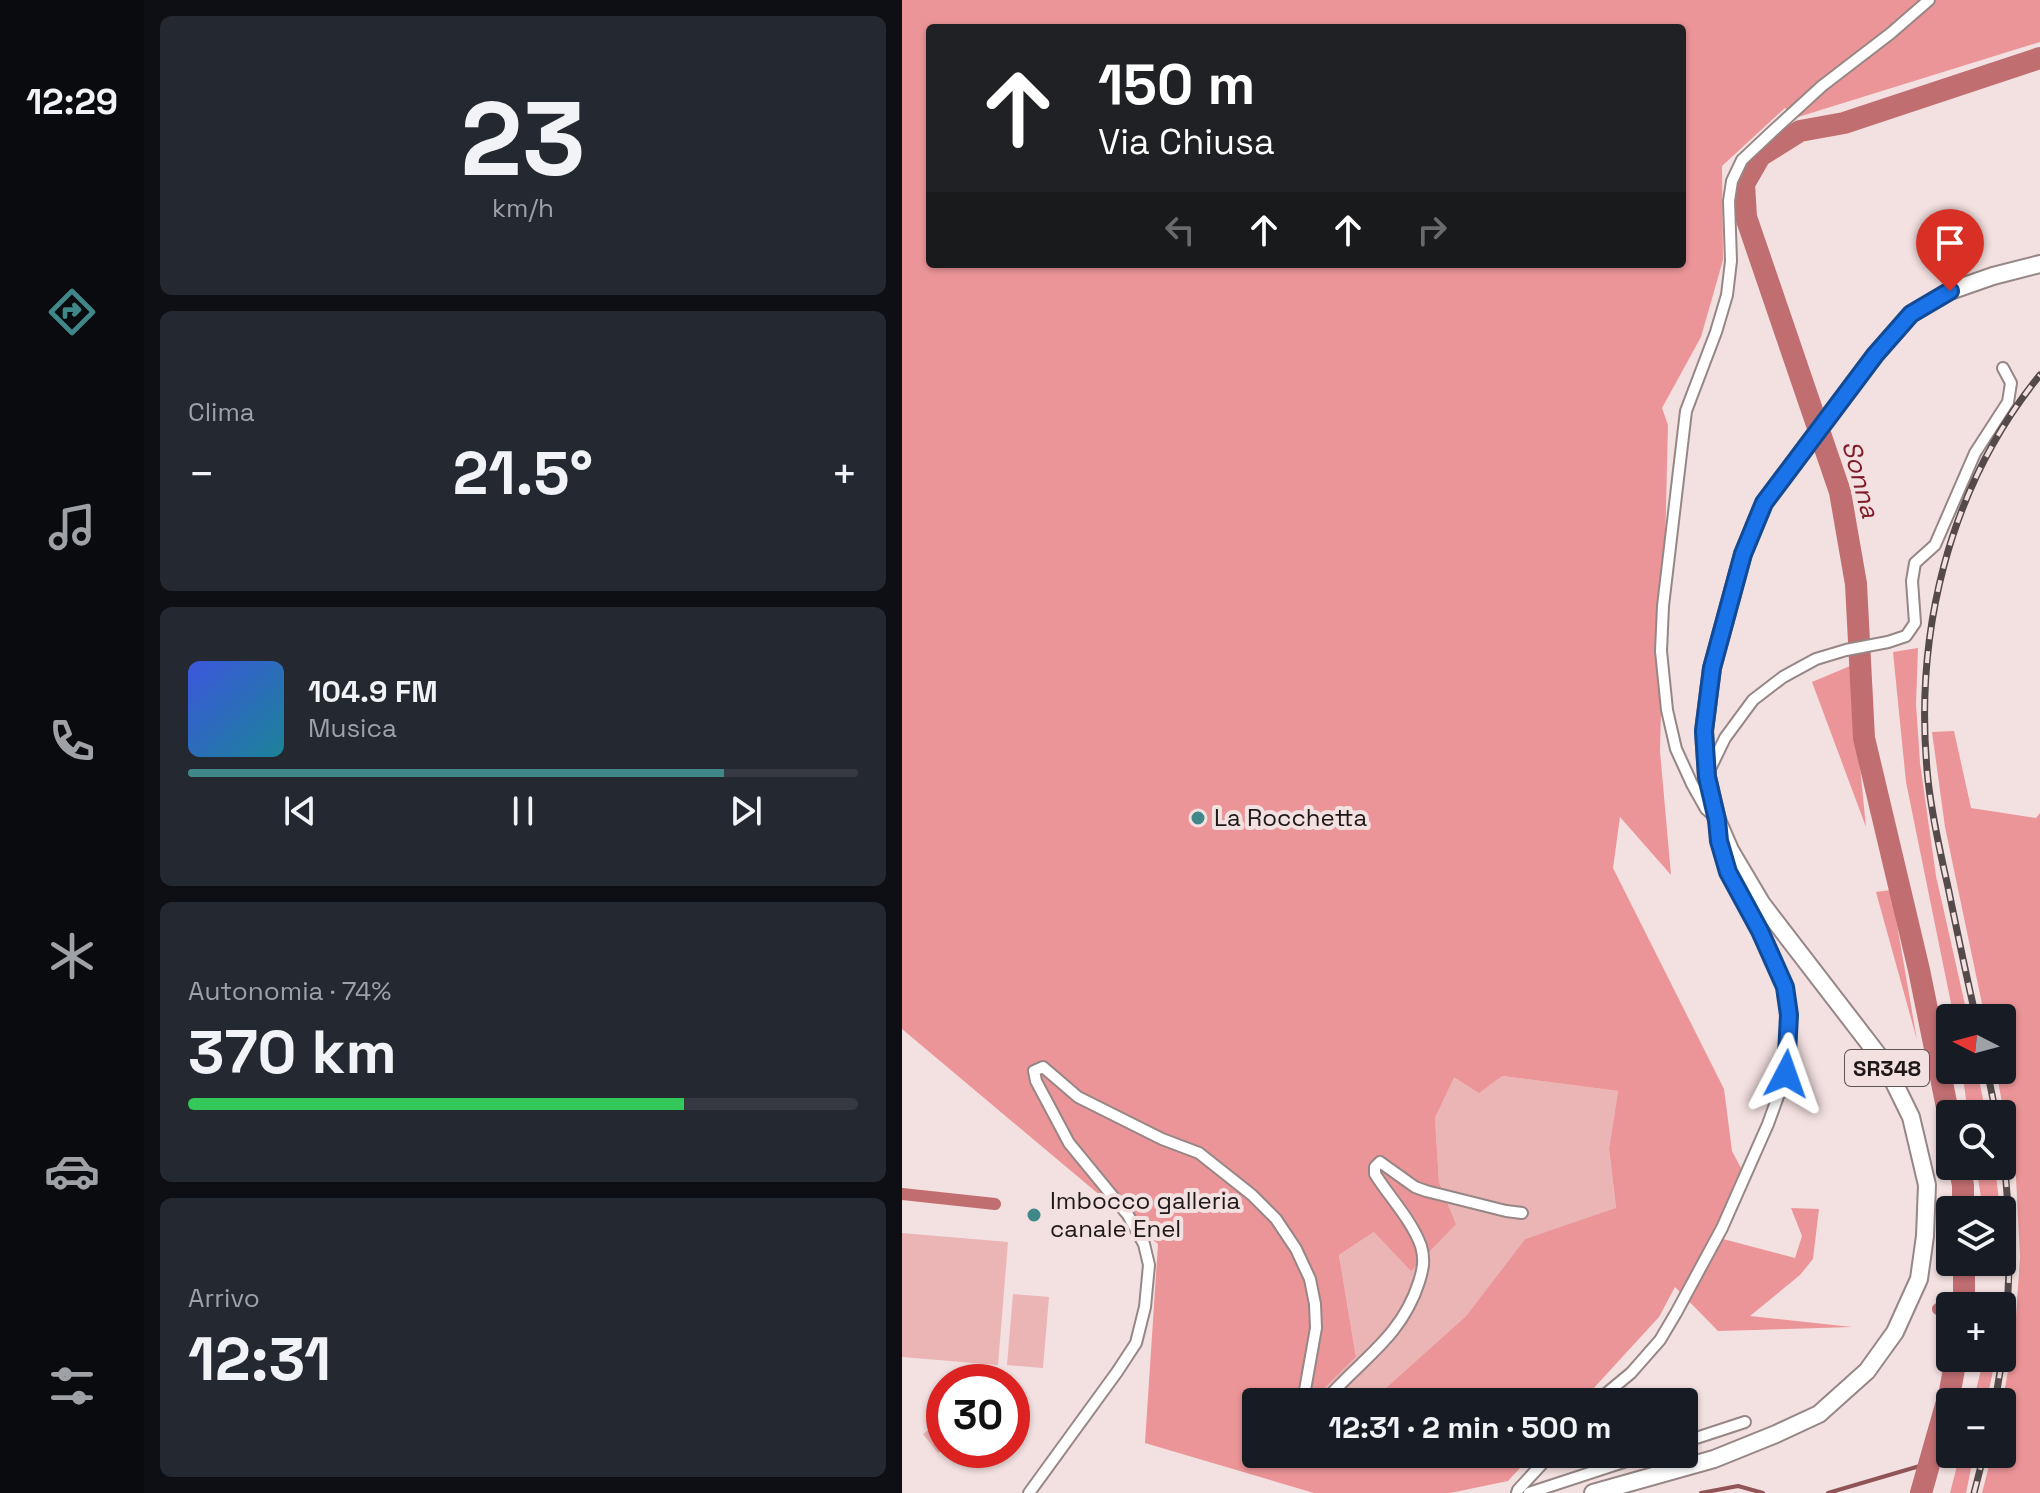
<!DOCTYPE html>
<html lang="it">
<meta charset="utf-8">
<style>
:root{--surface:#171b24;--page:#242831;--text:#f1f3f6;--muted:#9ea1a6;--line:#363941;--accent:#3f8789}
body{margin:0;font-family:"Space Grotesk",sans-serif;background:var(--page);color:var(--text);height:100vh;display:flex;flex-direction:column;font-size:30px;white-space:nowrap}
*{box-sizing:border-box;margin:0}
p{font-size:26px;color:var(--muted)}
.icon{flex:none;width:44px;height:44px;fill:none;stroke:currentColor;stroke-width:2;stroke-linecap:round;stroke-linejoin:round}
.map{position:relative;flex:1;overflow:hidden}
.details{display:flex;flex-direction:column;gap:16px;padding:16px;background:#0d0f14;width:758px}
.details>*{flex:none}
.banner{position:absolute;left:24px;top:24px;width:760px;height:244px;border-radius:8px;box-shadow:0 2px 6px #0004;background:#202124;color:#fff;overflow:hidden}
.needle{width:52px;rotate:276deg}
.controls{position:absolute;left:1034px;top:1004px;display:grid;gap:16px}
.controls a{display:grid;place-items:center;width:80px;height:80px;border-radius:8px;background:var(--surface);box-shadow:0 2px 6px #0004;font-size:40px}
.speed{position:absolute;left:24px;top:1364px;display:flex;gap:16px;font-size:40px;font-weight:700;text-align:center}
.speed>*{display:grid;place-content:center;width:104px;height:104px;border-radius:50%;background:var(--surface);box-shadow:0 2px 6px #0004;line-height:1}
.speed .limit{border:12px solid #d22;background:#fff;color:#111}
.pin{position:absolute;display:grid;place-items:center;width:68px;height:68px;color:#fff;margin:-82px -34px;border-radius:50% 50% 50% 0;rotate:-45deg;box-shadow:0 0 8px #0007}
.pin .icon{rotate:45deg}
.me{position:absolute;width:88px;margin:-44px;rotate:4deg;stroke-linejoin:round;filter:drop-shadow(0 0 6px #0008)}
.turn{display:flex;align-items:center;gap:28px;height:168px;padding:0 40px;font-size:36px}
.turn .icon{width:104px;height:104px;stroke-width:2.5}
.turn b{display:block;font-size:56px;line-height:68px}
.lanes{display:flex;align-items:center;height:76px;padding:0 40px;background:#0003;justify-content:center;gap:40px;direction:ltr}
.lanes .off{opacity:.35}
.big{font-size:60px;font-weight:700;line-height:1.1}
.details .widget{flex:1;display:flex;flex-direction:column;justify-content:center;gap:12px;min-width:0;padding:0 28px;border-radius:12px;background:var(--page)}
.details .dial{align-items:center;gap:0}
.dial b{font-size:104px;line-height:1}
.song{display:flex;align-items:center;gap:24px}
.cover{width:96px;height:96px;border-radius:12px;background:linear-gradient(135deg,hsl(230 70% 55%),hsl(190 70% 35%))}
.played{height:8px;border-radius:4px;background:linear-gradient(90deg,var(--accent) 80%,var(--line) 80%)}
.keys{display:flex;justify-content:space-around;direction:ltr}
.heat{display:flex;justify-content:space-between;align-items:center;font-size:44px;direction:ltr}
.charge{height:12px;border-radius:6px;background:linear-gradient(90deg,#34c759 74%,var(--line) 0)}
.trip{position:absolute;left:340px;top:1388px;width:456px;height:80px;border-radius:8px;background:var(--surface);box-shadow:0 2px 6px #0004;font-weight:700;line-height:80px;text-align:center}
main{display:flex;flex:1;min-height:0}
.tabs{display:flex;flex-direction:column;width:144px;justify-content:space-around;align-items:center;background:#090b0e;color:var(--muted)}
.tabs .icon{width:56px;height:56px}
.tabs .on{color:var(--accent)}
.tabs b{font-size:36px;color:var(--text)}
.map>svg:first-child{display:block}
</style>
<main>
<nav class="tabs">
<b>12:29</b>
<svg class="icon on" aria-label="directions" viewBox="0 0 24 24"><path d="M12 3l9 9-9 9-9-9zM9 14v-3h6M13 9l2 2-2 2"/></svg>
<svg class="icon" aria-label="music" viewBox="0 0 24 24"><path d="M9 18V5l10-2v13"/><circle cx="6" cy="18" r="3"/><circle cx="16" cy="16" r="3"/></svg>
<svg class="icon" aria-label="phone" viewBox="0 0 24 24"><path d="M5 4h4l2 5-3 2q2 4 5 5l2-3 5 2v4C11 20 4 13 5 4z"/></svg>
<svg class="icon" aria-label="climate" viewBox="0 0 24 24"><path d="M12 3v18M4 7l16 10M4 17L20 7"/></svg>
<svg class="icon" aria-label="car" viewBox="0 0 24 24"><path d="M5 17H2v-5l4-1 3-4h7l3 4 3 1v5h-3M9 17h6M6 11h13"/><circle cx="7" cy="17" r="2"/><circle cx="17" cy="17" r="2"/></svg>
<svg class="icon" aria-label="filters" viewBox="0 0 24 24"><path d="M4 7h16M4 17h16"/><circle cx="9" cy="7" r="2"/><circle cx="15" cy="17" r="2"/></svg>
</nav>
<section class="details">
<div class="widget dial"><b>23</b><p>km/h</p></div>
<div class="widget"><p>Clima</p>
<div class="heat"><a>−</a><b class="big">21.5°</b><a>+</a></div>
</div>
<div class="widget">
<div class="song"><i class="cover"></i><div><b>104.9 FM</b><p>Musica</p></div></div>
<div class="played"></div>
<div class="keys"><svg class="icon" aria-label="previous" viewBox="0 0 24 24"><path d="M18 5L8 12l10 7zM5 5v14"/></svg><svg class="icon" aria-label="pause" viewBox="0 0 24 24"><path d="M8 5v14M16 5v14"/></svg><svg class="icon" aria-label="next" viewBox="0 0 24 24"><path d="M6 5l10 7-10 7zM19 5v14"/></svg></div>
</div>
<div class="widget"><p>Autonomia · 74%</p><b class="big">370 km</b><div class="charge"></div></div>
<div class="widget"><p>Arrivo</p><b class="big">12:31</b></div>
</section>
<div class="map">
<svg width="1138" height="1493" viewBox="0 0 1138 1493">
<rect width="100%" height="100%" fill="#f3e0e0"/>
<!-- green -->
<g fill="#ebb5b5">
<polygon points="600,1076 716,1091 707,1149 714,1209 623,1239 564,1316 476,1395 472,1402 409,1402 454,1357 437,1255 472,1232 554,1224 537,1182 533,1118 551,1077"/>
<polygon points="0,1233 106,1242 96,1365 0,1357"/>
<polygon points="111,1294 147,1297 141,1368 105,1365"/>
<polygon points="42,1418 42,1449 36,1453 21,1434"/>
</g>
<!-- forest -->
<g fill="#ec9598" fill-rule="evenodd">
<path d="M0,0H1138V42L893,118L883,108L820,166L821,260L799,337L760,408L766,425L758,751L769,875L718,817L711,868L822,1089L830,1151L839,1168L821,1239L893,1258L900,1236L889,1208L917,1209L911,1259L898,1275L848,1316L950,1327L816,1331L773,1287L757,1317L679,1402H472L476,1395L564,1316L623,1239L714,1208L707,1149L716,1091L600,1076L577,1093L552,1077L533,1118L537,1182L554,1224L509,1271L472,1232L437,1255L454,1357L409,1402H354V1454H631L606,1481L548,1493H412L243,1443L256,1244L0,1029ZM28,28H780V264H28Z"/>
<polygon points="1016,648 1014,704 1018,763 1034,876 1066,1018 1052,1018 1004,782 991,652"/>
<polygon points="948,666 964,827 910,682"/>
<polygon points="1052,731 1069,808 1134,818 1138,813 1138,1493 1080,1493 1090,1454 1100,1454 1100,1404 1113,1332 1118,1257 1114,1178 1094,1070 1100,1070 1100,1018 1083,1018 1043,827 1030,732"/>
<polygon points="989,890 1015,1040 974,892"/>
<polygon points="1060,1070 1075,1070 1084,1114 1066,1114"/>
<polygon points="1074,1166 1093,1166 1098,1210 1081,1210"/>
<polygon points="1082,1358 1094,1358 1084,1402 1071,1402"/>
<polygon points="1058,1454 1072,1454 1064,1493 1048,1493"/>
</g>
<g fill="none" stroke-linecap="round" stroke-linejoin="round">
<!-- stream -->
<g stroke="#905456" stroke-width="4">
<polyline points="799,1493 836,1486 861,1493"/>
<polyline points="926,1493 1028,1463"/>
</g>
<!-- canal -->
<g stroke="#c16e71" stroke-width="12">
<polyline points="0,1194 93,1204"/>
<polyline points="1036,1309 1048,1310"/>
</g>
<!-- river -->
<g stroke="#c16e71" stroke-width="22">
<polyline points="1048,1122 1017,970 962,738 954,584 938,492 844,217 842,184 858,156 898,131 942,123 1138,58"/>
<polyline points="1057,1166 1061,1185 1061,1210"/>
<polyline points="1062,1262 1062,1306"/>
<polyline points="1019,1493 1048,1391 1054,1358"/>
</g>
<defs>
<g id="minor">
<polyline points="807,771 823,738 851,700 881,677 914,659 944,650 986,642 1004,636 1013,623 1010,581 1013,563 1033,545 1073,453 1106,402 1109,383 1101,368"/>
<polyline points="812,816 804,809 790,784 774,749 765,710 759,651 761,606 784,411 814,332 825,295 829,261 827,201 830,181 840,160 873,129 920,86 989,33 1027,0"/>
<path d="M410,1402L423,1401C459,1359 499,1338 517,1282C521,1269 523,1260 519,1246C509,1219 488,1198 473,1174V1167L478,1162L513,1187L524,1191L604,1211L620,1213"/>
<polyline points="694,1402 729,1373 758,1340 774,1313 820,1228 866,1124 884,1074 887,1046 887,1015 883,987 858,931 826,872 817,839"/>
<polyline points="782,1442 843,1422"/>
<polyline points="127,1493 215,1372 234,1343 243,1307 247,1265 242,1244 226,1215 167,1143 134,1081 132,1071 141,1067 176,1097 260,1139 297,1153 350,1195 374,1219 394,1249 408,1279 413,1304 414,1328 403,1390 409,1402"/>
<polyline points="615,1493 616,1490 649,1454"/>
<polyline points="627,1493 746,1454"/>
</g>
<polyline id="primary" points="691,1493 812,1459 874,1434 917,1414 965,1371 993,1332 1017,1279 1023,1236 1025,1185 1009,1117 983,1064 860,904 828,850 815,820 805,777 802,731 810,668 841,554 862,503 973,355 1009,314 1048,291 1091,276 1138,264"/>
</defs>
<!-- minor casing -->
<use href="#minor" stroke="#978686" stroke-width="14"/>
<!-- primary casing -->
<use href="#primary" stroke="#978686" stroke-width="20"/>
<!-- minor -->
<use href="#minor" stroke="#fff" stroke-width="10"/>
<!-- primary -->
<use href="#primary" stroke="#fff" stroke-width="16"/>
<defs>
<g id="rail">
<path d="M1074,1018C1064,974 1055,931 1046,887C1038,852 1030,816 1026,780C1011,636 1046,488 1138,375"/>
<polyline points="1085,1070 1094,1114"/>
<path d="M1093,1402C1109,1316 1112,1233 1100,1146"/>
<polyline points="1072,1493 1082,1454"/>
</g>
</defs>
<!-- rail casing -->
<use href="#rail" stroke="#544a4a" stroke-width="7"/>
<!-- rail -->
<use href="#rail" stroke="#f3e0e0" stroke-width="4" stroke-dasharray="12" stroke-linecap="butt"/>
</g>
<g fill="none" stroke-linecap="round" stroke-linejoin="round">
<defs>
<polyline id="route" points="884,1074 887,1015 883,987 858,931 826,872 817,841 815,820 805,777 802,731 810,668 841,554 862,503 973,355 1009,314 1048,291"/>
</defs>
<!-- route casing -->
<use href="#route" stroke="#114b97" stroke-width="20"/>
<!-- route -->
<use href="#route" stroke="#1a73e8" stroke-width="14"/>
</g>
<!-- markers -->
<g fill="#3f8789" stroke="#f3e0e0" stroke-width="3">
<circle cx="296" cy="818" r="8"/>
<circle cx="132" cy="1215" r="8"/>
</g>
<g text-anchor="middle" stroke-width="8" stroke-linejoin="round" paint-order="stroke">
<!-- shield labels -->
<rect fill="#f3e0e0" stroke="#5f5454" stroke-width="2" x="943" y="1050" width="84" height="36" rx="6"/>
<g font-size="22" font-weight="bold" fill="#1f1818">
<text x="985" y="1076">SR348</text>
</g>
<!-- poi labels -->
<g font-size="24" fill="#1f1818" stroke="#f3e0e0" text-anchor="start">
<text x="312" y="826">La Rocchetta</text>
<text x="148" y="1209">Imbocco galleria<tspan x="148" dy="28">canale Enel</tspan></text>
</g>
<!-- water labels -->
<g font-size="26" font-style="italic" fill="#7f1a29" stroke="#f3e0e0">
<text transform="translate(959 479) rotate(75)" y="9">Sonna</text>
</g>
</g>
</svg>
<div class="controls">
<a><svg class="needle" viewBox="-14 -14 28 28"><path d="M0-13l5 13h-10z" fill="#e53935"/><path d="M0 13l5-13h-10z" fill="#9ea1a6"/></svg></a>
<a><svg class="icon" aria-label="search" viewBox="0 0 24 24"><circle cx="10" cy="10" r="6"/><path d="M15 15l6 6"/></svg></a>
<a><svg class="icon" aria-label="layers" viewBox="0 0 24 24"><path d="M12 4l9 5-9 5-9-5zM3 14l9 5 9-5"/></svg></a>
<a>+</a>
<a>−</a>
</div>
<div class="speed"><div class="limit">30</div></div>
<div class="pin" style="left:1048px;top:291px;background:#d93025"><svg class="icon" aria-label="arrive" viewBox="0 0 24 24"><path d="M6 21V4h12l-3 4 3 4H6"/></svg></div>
<svg class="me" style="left:884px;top:1074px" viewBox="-20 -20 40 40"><path d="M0-17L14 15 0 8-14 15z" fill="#1a73e8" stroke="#fff" stroke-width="4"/></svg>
<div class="trip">12:31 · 2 min · 500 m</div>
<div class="banner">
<div class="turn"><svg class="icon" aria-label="ahead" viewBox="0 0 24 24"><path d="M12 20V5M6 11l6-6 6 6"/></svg><div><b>150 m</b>Via Chiusa</div></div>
<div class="lanes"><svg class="icon off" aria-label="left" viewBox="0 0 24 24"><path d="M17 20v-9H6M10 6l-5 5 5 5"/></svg><svg class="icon" aria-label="ahead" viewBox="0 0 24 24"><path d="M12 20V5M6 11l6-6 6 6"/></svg><svg class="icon" aria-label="ahead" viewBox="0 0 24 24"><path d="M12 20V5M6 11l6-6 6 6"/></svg><svg class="icon off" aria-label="right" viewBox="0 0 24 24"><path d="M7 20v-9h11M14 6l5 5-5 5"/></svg></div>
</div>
</div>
</main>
